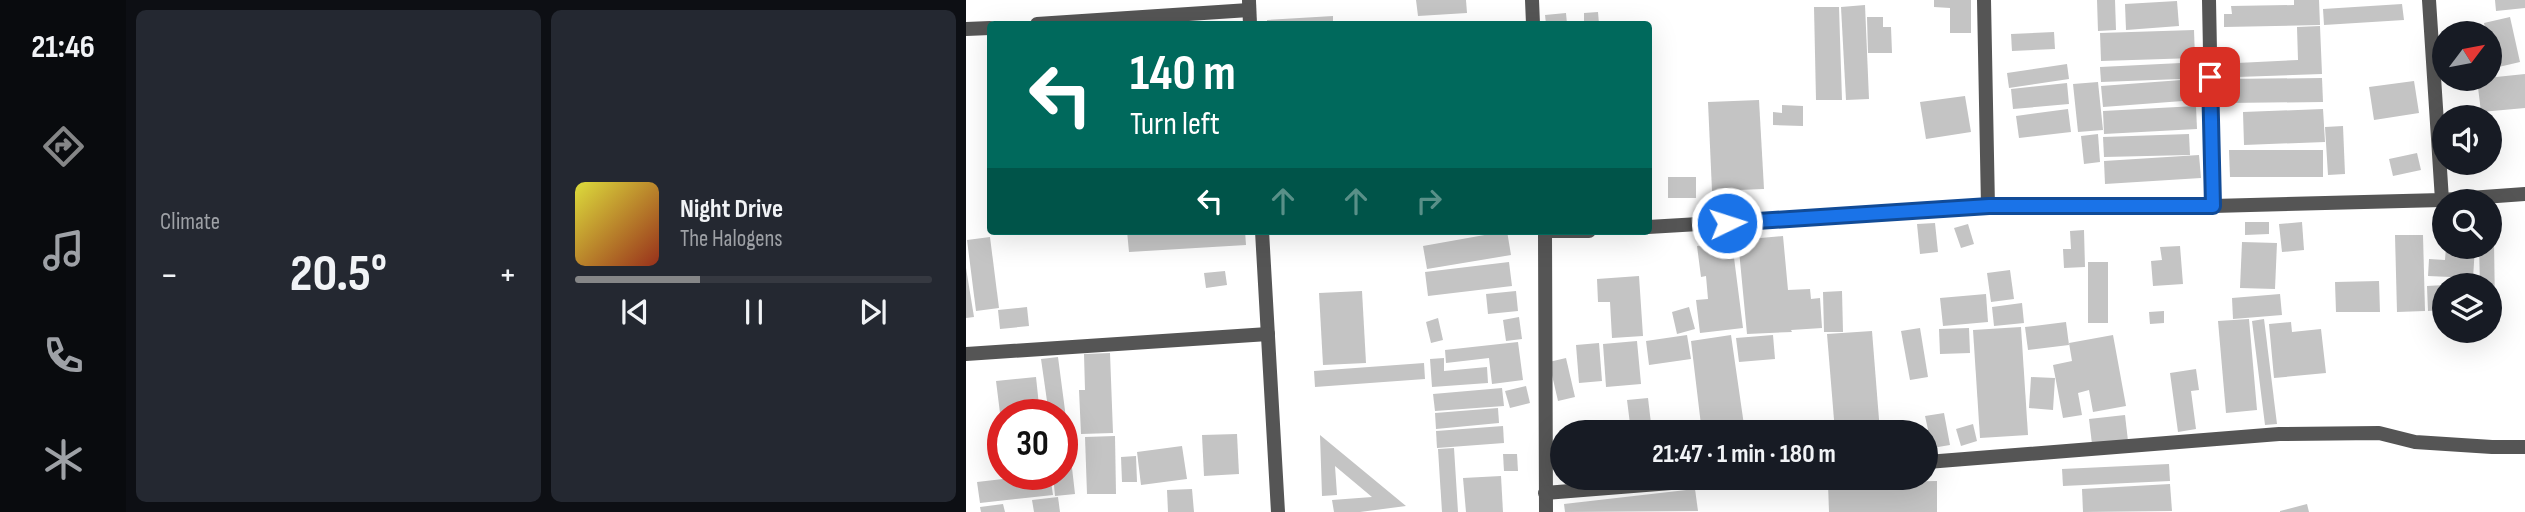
<!DOCTYPE html>
<meta charset="utf-8">
<style>
:root{--surface:#171b24;--page:#242831;--text:#f1f3f6;--muted:#9ea1a6;--line:#363941;--accent:#858687}
body{margin:0;font-family:"Sofia Sans Condensed",sans-serif;background:var(--page);color:var(--text);height:100vh;display:flex;flex-direction:column;font-size:26px;white-space:nowrap}
*{box-sizing:border-box;margin:0}
p{font-size:23px;color:var(--muted)}
.icon{flex:none;width:38px;height:38px;fill:none;stroke:currentColor;stroke-width:2;stroke-linecap:round;stroke-linejoin:round}
.map{position:relative;flex:1;overflow:hidden}
.details{display:flex;flex-direction:column;gap:10px;padding:10px;background:#0d0f14;width:840px}
.details>*{flex:none}
.hud{position:absolute;left:21px;top:21px;width:665px;height:214px;border-radius:7px;box-shadow:0 7px 28px #0002;background:#00695c;color:#fff;overflow:hidden}
.needle{width:46px;rotate:58deg}
.tools{position:absolute;left:1466px;top:21px;display:grid;gap:14px}
.tools a{display:grid;place-items:center;width:70px;height:70px;border-radius:50%;background:var(--surface);box-shadow:0 7px 28px #0002;font-size:35px}
.speed{position:absolute;left:21px;top:399px;display:flex;gap:14px;font-size:35px;font-weight:700;text-align:center}
.speed>*{display:grid;place-content:center;width:91px;height:91px;border-radius:50%;background:var(--surface);box-shadow:0 7px 28px #0002;line-height:1}
.speed .limit{border:10px solid #d22;background:#fff;color:#111}
.pin{position:absolute;display:grid;place-items:center;width:60px;height:60px;color:#fff;margin:-30px;border-radius:14px;box-shadow:0 4px 10px #0006}
.me{position:absolute;width:77px;margin:-38px;rotate:86deg;stroke-linejoin:round;filter:drop-shadow(0 0 5px #0008)}
.turn{display:flex;align-items:center;gap:24px;height:147px;padding:0 28px;font-size:32px}
.turn .icon{width:91px;height:91px;stroke-width:2.5}
.turn b{display:block;font-size:49px;line-height:60px}
.lanes{display:flex;align-items:center;height:66px;padding:0 28px;background:#0003;justify-content:center;gap:35px;direction:ltr}
.lanes .off{opacity:.35}
.big{font-size:52px;font-weight:700;line-height:1.1}
.details .widget{flex:1;display:flex;flex-direction:column;justify-content:center;gap:10px;min-width:0;padding:0 24px;border-radius:10px;background:var(--page)}
.song{display:flex;align-items:center;gap:21px}
.cover{width:84px;height:84px;border-radius:10px;background:linear-gradient(135deg,hsl(60 70% 55%),hsl(10 70% 35%))}
.played{height:7px;border-radius:4px;background:linear-gradient(90deg,var(--accent) 35%,var(--line) 35%)}
.keys{display:flex;justify-content:space-around;direction:ltr}
.heat{display:flex;justify-content:space-between;align-items:center;font-size:38px;direction:ltr}
.details .tiles{flex:1;display:grid;gap:10px;grid-template-columns:repeat(2,1fr)}
.trip{position:absolute;left:584px;top:420px;width:388px;height:70px;border-radius:35px;background:var(--surface);box-shadow:0 7px 28px #0002;font-weight:700;line-height:70px;text-align:center}
main{display:flex;flex:1;min-height:0}
.menu{display:flex;flex-direction:column;width:126px;justify-content:space-around;align-items:center;background:#090b0e;color:var(--muted)}
.menu .icon{width:49px;height:49px}
.menu .selected{color:var(--accent)}
.menu b{font-size:32px;color:var(--text)}
.map>svg:first-child{display:block}
</style>
<main>
<nav class="menu">
<b>21:46</b>
<svg class="icon selected" aria-label="directions" viewBox="0 0 24 24"><path d="M12 3l9 9-9 9-9-9zM9 14v-3h6M13 9l2 2-2 2"/></svg>
<svg class="icon" aria-label="music" viewBox="0 0 24 24"><path d="M9 18V5l10-2v13"/><circle cx="6" cy="18" r="3"/><circle cx="16" cy="16" r="3"/></svg>
<svg class="icon" aria-label="phone" viewBox="0 0 24 24"><path d="M5 4h4l2 5-3 2q2 4 5 5l2-3 5 2v4C11 20 4 13 5 4z"/></svg>
<svg class="icon" aria-label="climate" viewBox="0 0 24 24"><path d="M12 3v18M4 7l16 10M4 17L20 7"/></svg>
</nav>
<section class="details">
<div class="tiles">
<div class="widget"><p>Climate</p>
<div class="heat"><a>−</a><b class="big">20.5°</b><a>+</a></div>
</div>
<div class="widget">
<div class="song"><i class="cover"></i><div><b>Night Drive</b><p>The Halogens</p></div></div>
<div class="played"></div>
<div class="keys"><svg class="icon" aria-label="previous" viewBox="0 0 24 24"><path d="M18 5L8 12l10 7zM5 5v14"/></svg><svg class="icon" aria-label="pause" viewBox="0 0 24 24"><path d="M8 5v14M16 5v14"/></svg><svg class="icon" aria-label="next" viewBox="0 0 24 24"><path d="M6 5l10 7-10 7zM19 5v14"/></svg></div>
</div>
</div>
</section>
<div class="map">
<svg width="1559" height="512" viewBox="0 0 1559 512">
<rect width="100%" height="100%" fill="#fff"/>
<!-- building -->
<g fill="#c4c4c4">
<polygon points="450,0 500,0 501,13 452,16"/>
<polygon points="968,0 1005,0 1005,33 984,33 984,8 968,7"/>
<polygon points="1131,0 1149,0 1150,30 1132,31"/>
<polygon points="1328,0 1353,0 1354,25 1258,27 1258,14 1266,14 1265,6 1328,5"/>
<polygon points="1529,0 1559,0 1559,8 1530,11"/>
<polygon points="1211,1 1213,26 1160,30 1159,4"/>
<polygon points="1436,4 1438,20 1358,25 1357,9"/>
<polygon points="899,5 903,99 880,100 875,7"/>
<polygon points="848,7 873,7 876,100 850,100"/>
<polygon points="632,12 633,24 618,24 618,13"/>
<polygon points="600,13 601,24 580,24 579,15"/>
<polygon points="367,16 367,24 301,24 301,20"/>
<polygon points="901,17 917,17 917,27 925,27 926,53 902,53"/>
<polygon points="1544,17 1554,62 1524,69 1524,33 1520,33 1518,23"/>
<polygon points="1354,26 1356,74 1271,77 1271,63 1332,60 1331,27"/>
<polygon points="1228,30 1229,58 1135,61 1134,33"/>
<polygon points="1088,32 1089,49 1046,51 1045,34"/>
<polygon points="1215,63 1215,79 1135,82 1134,67"/>
<polygon points="1101,64 1103,79 1043,88 1041,73"/>
<polygon points="1559,74 1559,108 1515,112 1511,79"/>
<polygon points="1356,78 1357,102 1262,103 1261,79"/>
<polygon points="1229,79 1230,100 1137,107 1135,86"/>
<polygon points="1448,81 1453,113 1408,120 1403,87"/>
<polygon points="1132,82 1137,130 1112,132 1107,84"/>
<polygon points="1101,83 1103,104 1047,109 1045,89"/>
<polygon points="999,96 1005,132 960,139 954,102"/>
<polygon points="793,100 798,189 746,191 742,102"/>
<polygon points="816,105 837,106 837,126 807,125 807,112 816,113"/>
<polygon points="1230,106 1231,129 1138,134 1137,111"/>
<polygon points="1102,109 1105,132 1053,138 1050,116"/>
<polygon points="1357,109 1359,142 1278,145 1277,112"/>
<polygon points="1377,126 1379,174 1362,175 1359,127"/>
<polygon points="1132,134 1134,162 1118,164 1115,136"/>
<polygon points="1223,134 1224,155 1138,157 1137,137"/>
<polygon points="1263,150 1357,150 1357,177 1264,177"/>
<polygon points="1451,153 1455,170 1427,176 1423,159"/>
<polygon points="1233,155 1235,178 1139,184 1138,161"/>
<rect x="702" y="177" width="28" height="21"/>
<polygon points="1279,222 1303,222 1303,234 1279,235"/>
<polygon points="1336,222 1338,250 1316,252 1313,224"/>
<polygon points="969,223 972,252 954,254 951,224"/>
<polygon points="1002,224 1008,244 995,248 988,228"/>
<polygon points="1118,230 1119,267 1098,268 1097,249 1105,249 1104,231"/>
<polygon points="161,231 279,231 280,245 163,252"/>
<polygon points="541,231 545,255 461,269 457,246"/>
<polygon points="1429,235 1457,235 1459,311 1431,312"/>
<polygon points="817,236 822,290 844,289 845,299 854,298 856,328 825,330 826,332 781,334 772,240"/>
<polygon points="24,237 33,308 10,311 1,240"/>
<polygon points="1524,240 1528,240 1529,309 1524,309 1524,285 1514,285 1513,247 1524,247"/>
<polygon points="766,242 777,328 734,333 730,300 742,299 740,276 735,277 731,246"/>
<polygon points="1276,242 1311,243 1309,289 1274,288"/>
<polygon points="1214,246 1217,284 1187,286 1185,261 1196,260 1194,247"/>
<polygon points="1480,247 1509,247 1507,278 1462,276 1463,259 1479,260"/>
<polygon points="543,262 546,286 462,296 459,272"/>
<rect x="1122" y="262" width="20" height="61"/>
<polygon points="0,268 8,317 0,318"/>
<polygon points="1044,270 1048,299 1025,302 1021,273"/>
<polygon points="259,271 261,285 240,288 238,273"/>
<polygon points="673,276 677,336 646,338 644,302 632,302 631,279"/>
<polygon points="1413,281 1414,312 1370,312 1369,282"/>
<polygon points="1479,285 1479,310 1462,311 1461,286"/>
<polygon points="396,291 400,363 357,365 353,293"/>
<polygon points="550,291 552,311 522,314 520,294"/>
<polygon points="876,291 877,332 858,332 857,292"/>
<polygon points="1020,294 1022,322 977,326 974,298"/>
<polygon points="1314,294 1316,315 1267,319 1266,298"/>
<polygon points="1056,303 1058,323 1028,326 1026,307"/>
<polygon points="61,307 63,326 34,329 32,310"/>
<polygon points="723,307 729,329 711,334 706,312"/>
<polygon points="1198,311 1198,323 1184,324 1183,312"/>
<polygon points="553,317 556,339 540,341 537,320"/>
<polygon points="472,318 477,340 465,343 460,322"/>
<polygon points="1283,319 1291,410 1260,413 1252,321"/>
<polygon points="1298,319 1311,424 1299,425 1286,321"/>
<polygon points="1100,322 1103,345 1062,350 1059,327"/>
<polygon points="1325,322 1326,332 1355,329 1360,373 1308,378 1303,324"/>
<polygon points="1055,327 1062,435 1014,438 1007,330"/>
<polygon points="954,328 962,377 944,380 935,331"/>
<polygon points="1003,328 1004,353 974,354 973,329"/>
<polygon points="906,331 914,432 869,432 861,334"/>
<polygon points="721,335 725,359 683,365 680,341"/>
<polygon points="765,335 779,432 755,432 754,423 735,425 725,341"/>
<polygon points="807,335 809,359 773,362 770,338"/>
<polygon points="1147,335 1160,406 1127,412 1123,390 1112,393 1116,415 1097,418 1087,365 1106,361 1103,343"/>
<polygon points="671,341 675,384 640,387 637,344"/>
<polygon points="552,342 557,380 526,384 523,358 480,363 479,350"/>
<polygon points="633,343 636,381 613,383 610,345"/>
<polygon points="144,353 147,433 115,434 113,390 119,390 118,354"/>
<polygon points="92,357 100,418 96,418 96,415 83,415 75,359"/>
<polygon points="478,358 478,371 521,367 522,383 466,387 464,359"/>
<polygon points="600,358 609,397 592,401 583,362"/>
<polygon points="458,363 459,379 349,387 348,371"/>
<polygon points="1230,369 1233,390 1225,391 1230,429 1212,432 1204,373"/>
<polygon points="70,377 74,415 37,415 35,421 30,381"/>
<polygon points="1065,377 1089,378 1087,410 1063,408"/>
<polygon points="560,386 564,403 544,408 539,391"/>
<polygon points="536,388 538,406 469,411 467,394"/>
<polygon points="682,398 686,432 665,432 661,400"/>
<polygon points="532,408 533,423 470,429 469,413"/>
<polygon points="978,413 984,445 966,448 959,416"/>
<polygon points="1159,415 1162,441 1126,444 1123,419"/>
<polygon points="1007,424 1011,441 995,446 990,429"/>
<polygon points="537,426 538,443 471,448 470,431"/>
<polygon points="102,433 109,494 89,496 87,474 96,474 96,434"/>
<polygon points="271,434 273,474 238,476 236,435"/>
<polygon points="354,435 440,506 394,512 368,512 366,500 406,497 369,466 371,495 356,496"/>
<polygon points="149,436 150,494 121,494 119,437"/>
<polygon points="216,446 221,479 175,485 171,452"/>
<polygon points="488,448 492,512 476,512 472,449"/>
<polygon points="537,454 551,454 552,471 538,471"/>
<polygon points="170,456 171,482 156,482 155,457"/>
<polygon points="1203,464 1204,481 1097,486 1096,469"/>
<polygon points="62,474 84,474 87,495 14,503 11,482 63,476"/>
<polygon points="535,476 537,512 500,512 497,478"/>
<polygon points="971,481 971,512 863,512 862,483"/>
<polygon points="1204,484 1206,511 1117,512 1116,489"/>
<polygon points="226,489 228,512 202,512 201,490"/>
<polygon points="729,489 732,511 599,512 598,504"/>
<polygon points="92,497 94,512 68,512 66,500"/>
<polygon points="37,504 39,512 15,512 14,507"/>
<polygon points="1341,504 1343,512 1314,512 1314,511"/>
</g>
<g fill="none" stroke-linecap="round" stroke-linejoin="round">
<!-- street -->
<g stroke="#555" stroke-width="14">
<polyline points="566,0 567,24"/>
<polyline points="1018,0 1022,207"/>
<polyline points="1243,0 1247,206"/>
<polyline points="1463,0 1476,200"/>
<polyline points="283,1 284,24"/>
<polyline points="71,24 283,10"/>
<polyline points="0,29 24,28"/>
<polyline points="682,227 1022,207 1247,206 1476,200 1559,194"/>
<polyline points="296,231 312,512"/>
<polyline points="579,231 623,231"/>
<polyline points="579,232 580,512"/>
<polyline points="0,354 302,334"/>
<polyline points="961,462 1313,434 1413,433 1449,442 1526,447 1559,447"/>
<polyline points="579,493 768,478"/>
</g>
</g>
<g fill="none" stroke-linecap="round" stroke-linejoin="round">
<defs>
<polyline id="route" points="761,223 1023,206 1247,206 1244,77"/>
</defs>
<!-- route casing -->
<use href="#route" stroke="#114b97" stroke-width="18"/>
<!-- route -->
<use href="#route" stroke="#1a73e8" stroke-width="12"/>
</g>
</svg>
<div class="tools">
<a><svg class="needle" viewBox="-14 -14 28 28"><path d="M0-13l5 13h-10z" fill="#e53935"/><path d="M0 13l5-13h-10z" fill="#9ea1a6"/></svg></a>
<a><svg class="icon" aria-label="sound" viewBox="0 0 24 24"><path d="M4 9h4l5-4v14l-5-4H4zM17 9q2 3 0 6"/></svg></a>
<a><svg class="icon" aria-label="search" viewBox="0 0 24 24"><circle cx="10" cy="10" r="6"/><path d="M15 15l6 6"/></svg></a>
<a><svg class="icon" aria-label="layers" viewBox="0 0 24 24"><path d="M12 4l9 5-9 5-9-5zM3 14l9 5 9-5"/></svg></a>
</div>
<div class="speed"><div class="limit">30</div></div>
<div class="pin" style="left:1244px;top:77px;background:#d93025"><svg class="icon" aria-label="arrive" viewBox="0 0 24 24"><path d="M6 21V4h12l-3 4 3 4H6"/></svg></div>
<svg class="me" style="left:761px;top:223px" viewBox="-20 -20 40 40"><circle r="17" fill="#1a73e8" stroke="#fff" stroke-width="3"/><path d="M0-11L8 9 0 5-8 9z" fill="#fff"/></svg>
<div class="trip">21:47 · 1 min · 180 m</div>
<div class="hud">
<div class="turn"><svg class="icon" aria-label="left" viewBox="0 0 24 24"><path d="M17 20v-9H6M10 6l-5 5 5 5"/></svg><div><b>140 m</b>Turn left</div></div>
<div class="lanes"><svg class="icon" aria-label="left" viewBox="0 0 24 24"><path d="M17 20v-9H6M10 6l-5 5 5 5"/></svg><svg class="icon off" aria-label="ahead" viewBox="0 0 24 24"><path d="M12 20V5M6 11l6-6 6 6"/></svg><svg class="icon off" aria-label="ahead" viewBox="0 0 24 24"><path d="M12 20V5M6 11l6-6 6 6"/></svg><svg class="icon off" aria-label="right" viewBox="0 0 24 24"><path d="M7 20v-9h11M14 6l5 5-5 5"/></svg></div>
</div>
</div>
</main>
